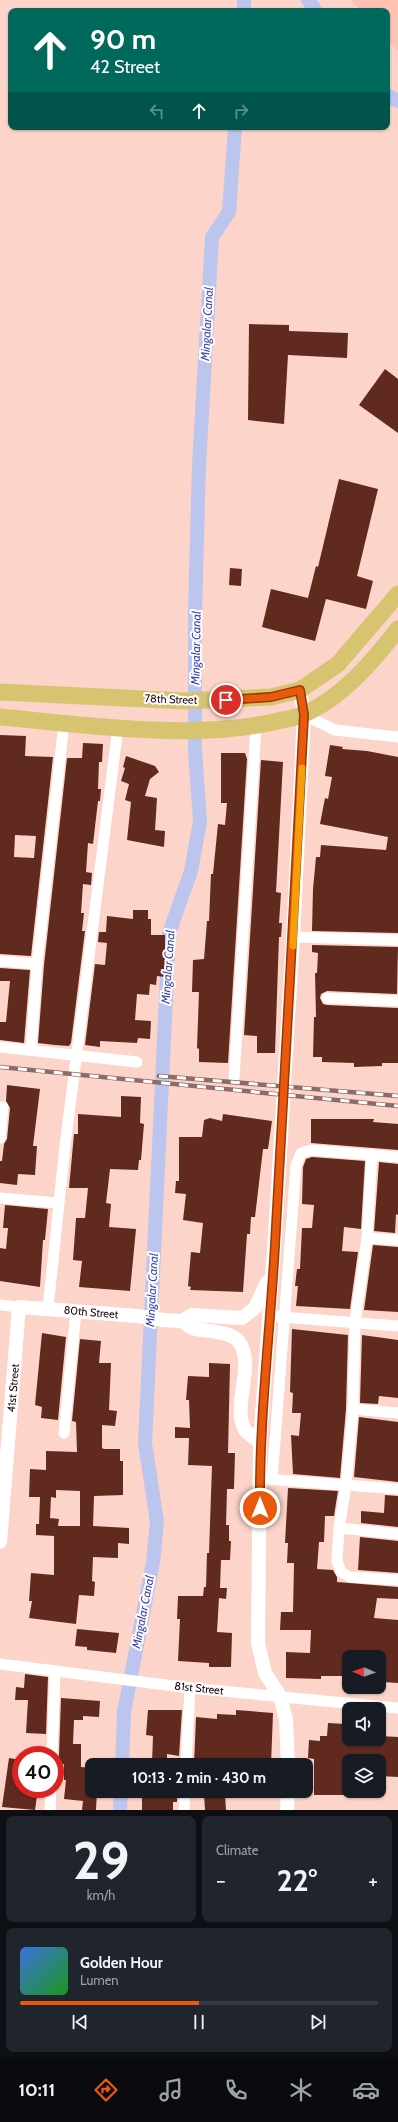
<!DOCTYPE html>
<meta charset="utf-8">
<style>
:root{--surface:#171b24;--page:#20242c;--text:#f1f3f6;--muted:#9ea1a6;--line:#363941;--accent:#ea580c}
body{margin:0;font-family:Cabin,sans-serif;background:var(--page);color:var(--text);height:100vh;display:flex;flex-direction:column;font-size:15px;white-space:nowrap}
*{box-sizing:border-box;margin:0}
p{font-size:13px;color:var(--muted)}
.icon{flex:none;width:22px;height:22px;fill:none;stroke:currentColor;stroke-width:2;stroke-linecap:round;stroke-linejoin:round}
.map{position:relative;height:1810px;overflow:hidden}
.side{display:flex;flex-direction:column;gap:6px;padding:6px;background:#0d0f14;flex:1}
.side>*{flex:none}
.top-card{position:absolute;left:8px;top:8px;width:382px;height:122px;border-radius:8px;box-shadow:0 1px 3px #0004;background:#00695c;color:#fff;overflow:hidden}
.needle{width:26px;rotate:272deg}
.fabs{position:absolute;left:342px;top:1650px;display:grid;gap:8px}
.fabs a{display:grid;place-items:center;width:44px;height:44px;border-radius:8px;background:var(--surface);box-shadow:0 1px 3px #0004;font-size:20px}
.speed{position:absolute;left:12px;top:1746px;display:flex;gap:8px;font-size:20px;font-weight:700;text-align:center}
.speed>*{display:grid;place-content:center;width:52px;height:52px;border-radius:50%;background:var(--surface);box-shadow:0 1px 3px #0004;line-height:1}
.speed .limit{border:6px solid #d22;background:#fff;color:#111}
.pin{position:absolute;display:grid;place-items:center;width:34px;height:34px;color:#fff;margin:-17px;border:2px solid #fff;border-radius:50%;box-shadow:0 1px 4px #0007}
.me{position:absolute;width:44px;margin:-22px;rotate:0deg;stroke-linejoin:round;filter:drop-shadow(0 0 3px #0008)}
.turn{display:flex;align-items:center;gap:14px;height:84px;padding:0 16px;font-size:18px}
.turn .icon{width:52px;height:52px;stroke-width:2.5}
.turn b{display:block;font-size:28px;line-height:34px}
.lanes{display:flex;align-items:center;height:38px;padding:0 16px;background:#0003;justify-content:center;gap:20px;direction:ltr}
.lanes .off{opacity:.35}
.big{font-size:30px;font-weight:800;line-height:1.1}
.side .widget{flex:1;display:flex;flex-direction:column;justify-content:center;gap:6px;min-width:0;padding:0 14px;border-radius:8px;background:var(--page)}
.side .dial{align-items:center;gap:0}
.dial b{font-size:52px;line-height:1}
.song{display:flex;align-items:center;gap:12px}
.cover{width:48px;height:48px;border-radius:6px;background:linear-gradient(135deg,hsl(220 70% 55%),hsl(120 70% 35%))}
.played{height:4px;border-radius:2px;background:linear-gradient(90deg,var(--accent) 50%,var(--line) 50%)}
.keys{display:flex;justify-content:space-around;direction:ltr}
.heat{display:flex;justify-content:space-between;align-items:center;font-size:22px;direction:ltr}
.side .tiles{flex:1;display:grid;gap:6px;grid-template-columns:1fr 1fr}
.widget:last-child{grid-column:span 2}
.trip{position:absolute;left:85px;top:1758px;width:228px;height:40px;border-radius:8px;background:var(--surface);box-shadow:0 1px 3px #0004;font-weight:800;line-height:40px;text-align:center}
.tab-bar{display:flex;height:64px;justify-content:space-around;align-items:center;background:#090b0e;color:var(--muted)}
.tab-bar .icon{width:28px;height:28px}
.tab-bar .on{color:var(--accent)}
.tab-bar b{font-size:18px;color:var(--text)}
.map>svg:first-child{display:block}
</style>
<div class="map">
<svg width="398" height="1810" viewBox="0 0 398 1810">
<rect width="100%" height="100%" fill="#fdd4ca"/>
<!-- built -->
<polygon fill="#ffc2b4" points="351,0 398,0 398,51 387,39 387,11 361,11"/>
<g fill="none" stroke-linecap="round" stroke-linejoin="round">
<!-- canal -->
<g stroke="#bbc5ed" stroke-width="14">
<polyline points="308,0 316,11"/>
<polyline points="244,11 244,0"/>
<polyline points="387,95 398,101"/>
<polyline points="122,1765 124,1712 153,1562 157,1522 145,1443 169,933 191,871 200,821 195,751 195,613 199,465 212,237 229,212 235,127"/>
<polyline points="120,1810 121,1791"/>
</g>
</g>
<!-- building -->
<g fill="#602a1f" fill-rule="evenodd">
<polygon points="249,324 289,325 289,331 348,333 347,358 288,355 284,424 248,420"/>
<polygon points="385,369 398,379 398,433 359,405"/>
<polygon points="339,479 378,489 357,576 373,581 366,609 326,599 315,641 262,627 271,589 308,598 316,566 318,567"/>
<polygon points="230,568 242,569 241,586 229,585"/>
<path d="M0,735L26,736L25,756L53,757L31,956L0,954ZM15,835L36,836L34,858L14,857Z"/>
<polygon points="83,743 103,744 102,762 99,762 98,789 101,789 100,801 98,801 93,844 88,843 86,872 92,873 91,885 83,884 81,913 84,913 82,931 85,931 71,1043 69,1046 55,1045 38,1043 44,965 67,758 82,758"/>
<polygon points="330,745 343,747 342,749 367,751 398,757 398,933 312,931 313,889 316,857 320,857 321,845 386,850 388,837 320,824 325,798 328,799 332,777 325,776"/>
<polygon points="221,753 245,753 247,759 228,1063 199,1062 199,1049 197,1048 199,992 192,992 193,960 204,959 207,921 209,921 211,874 213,874 218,824 225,825 227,803 221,803"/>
<polygon points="126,756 155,766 159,772 150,779 145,796 157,798 155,830 165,831 164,847 127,840 131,802 125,800 129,784 121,781 125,768 123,767"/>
<polygon points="261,760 283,762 276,892 281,893 279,923 282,923 281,937 279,937 275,1053 257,1053 257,1036 244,1035"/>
<polygon points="133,910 148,910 148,919 151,919 151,935 165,935 165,977 157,976 156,985 150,984 149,995 137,994 135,1020 151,1021 150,1039 138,1038 137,1043 100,1041 100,1047 85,1045 95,964 105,965 107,943 98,942 99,932 106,932 107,916 133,919"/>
<polygon points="312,945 398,947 397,994 327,991 321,994 320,998 323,1004 327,1005 398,1008 398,1063 382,1063 382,1066 354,1067 354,1063 322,1062 322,1057 313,1057 314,1017 316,1017 315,973 317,973 318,953 312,952"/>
<polygon points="0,968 30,970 24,1043 0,1040 0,1022 6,1022 10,981 0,981"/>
<polygon points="7,1085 40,1089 33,1146 37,1146 35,1175 18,1174 17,1185 0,1183 0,1161 2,1161 4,1144 7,1139 10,1108 6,1101"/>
<polygon points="121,1096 141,1097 140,1123 144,1124 141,1160 139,1160 138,1170 110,1169 106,1203 111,1204 109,1227 136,1229 130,1291 79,1287 82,1261 73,1260 76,1218 85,1218 88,1188 69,1188 74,1134 78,1134 78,1114 121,1117"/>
<polygon points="223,1114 272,1121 268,1149 263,1149 255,1217 251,1217 250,1234 247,1234 243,1292 190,1290 191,1287 188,1286 191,1252 200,1253 203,1223 183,1220 186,1194 175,1193 176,1181 179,1181 179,1137 202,1137 204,1120 210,1118 222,1121"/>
<polygon points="311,1119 374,1119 373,1122 398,1124 398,1150 311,1143"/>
<polygon points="312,1157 365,1161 361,1229 344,1227 342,1251 358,1252 350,1309 296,1306 298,1286 295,1286 297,1269 300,1269 302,1228 312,1228 314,1205 302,1204 303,1167 306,1159"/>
<polygon points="379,1162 398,1164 398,1215 396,1214 395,1233 374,1231"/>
<polygon points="5,1205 48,1209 45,1240 43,1240 40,1287 0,1281 0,1248 6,1249 8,1228 3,1228"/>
<polygon points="373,1245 398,1247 398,1312 364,1310"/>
<polygon points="292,1329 348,1335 346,1409 340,1478 293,1474 291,1435 299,1436 301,1413 292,1413 293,1393 290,1392"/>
<polygon points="42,1333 66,1337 58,1420 41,1418 42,1407 35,1405"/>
<polygon points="362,1335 398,1340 398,1398 379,1396 378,1404 360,1403"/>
<path d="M80,1339L101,1341L99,1363H111L109,1410L117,1411L115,1426L102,1425V1448L104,1449H120V1461H123V1495L94,1496L93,1526L129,1528V1544L118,1543V1558L93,1557L92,1581L95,1582L94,1596L79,1595L76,1624L29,1618L32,1601H29L31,1573L54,1575V1536L36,1535V1524H39L40,1497H29L30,1469L46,1470V1451L77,1452L76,1422L72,1421ZM56,1490L80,1491V1526H58L59,1519L50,1518L51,1497L56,1498Z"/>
<polygon points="209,1363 230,1364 228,1453 235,1453 234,1489 227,1489 226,1525 229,1525 229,1541 231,1541 230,1560 221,1560 220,1588 227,1588 226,1599 219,1598 217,1632 232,1633 231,1667 209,1667 209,1663 178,1661 180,1619 177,1619 178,1596 203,1596 204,1587 206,1587 207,1553 209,1553 212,1466 188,1465 189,1438 175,1438 175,1427 190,1428 189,1400 186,1400 188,1376 209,1377"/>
<polygon points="359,1417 398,1422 398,1482 354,1477"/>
<polygon points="288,1488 338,1491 334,1516 325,1516 324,1542 319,1542 317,1569 333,1570 337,1577 337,1582 398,1587 398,1599 377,1598 374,1618 398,1620 398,1683 382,1682 384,1657 349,1657 349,1674 342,1673 342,1676 321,1676 321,1679 286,1678 286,1652 310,1653 311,1630 280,1630 281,1612 293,1612 294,1563 287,1563 288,1543 285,1543"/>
<polygon points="385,1495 398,1496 398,1527 361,1523 361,1511 384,1513"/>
<polygon points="360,1537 398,1541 398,1573 358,1570"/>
<polygon points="77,1629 119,1633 116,1653 87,1650 87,1647 75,1646"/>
<polygon points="25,1674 48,1677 46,1734 26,1733 28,1700 15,1700 16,1687 24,1688"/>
<polygon points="61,1698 100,1701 99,1717 83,1716 83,1720 74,1720 73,1744 81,1744 81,1767 92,1768 92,1791 97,1791 96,1810 82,1810 83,1801 64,1799 66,1780 64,1780 64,1764 57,1764 57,1760 59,1755"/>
<polygon points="148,1710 182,1710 179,1756 167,1754 167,1763 152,1763 153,1736 146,1735"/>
<polygon points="236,1710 273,1713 271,1765 237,1765 237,1763 214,1761 214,1765 194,1764 196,1717 217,1719 217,1714 236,1715"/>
<polygon points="328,1723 346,1724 345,1737 349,1737 348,1739 379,1739 379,1736 398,1737 398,1777 379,1776 379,1761 349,1761 349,1795 314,1795 314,1759 308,1758 309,1740 320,1741 320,1736 327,1736"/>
<polygon points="9,1758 21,1760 21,1789 38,1789 35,1810 2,1807"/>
<polygon points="152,1791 177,1791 177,1802 173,1802 173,1810 142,1810 142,1796 152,1797"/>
<polygon points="204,1794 225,1795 226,1810 205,1810"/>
</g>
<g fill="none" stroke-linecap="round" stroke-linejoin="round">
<!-- minor -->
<g stroke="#fff" stroke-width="11">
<polyline points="304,715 335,730 398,737"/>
<polyline points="293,937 398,940"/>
<polyline points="0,961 37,964"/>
<polyline points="327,998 398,1001"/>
<polyline points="0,1047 137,1062"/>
<polyline points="31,1050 37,964 64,723"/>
<polyline points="234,1078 256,726"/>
<polyline points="0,1138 3,1107"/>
<polyline points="372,1154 367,1238 355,1322 353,1409 346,1485 339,1528 337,1561 341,1572 350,1577 398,1580"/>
<polyline points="0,1198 58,1203"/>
<polyline points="367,1238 398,1240"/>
<polyline points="0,1305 19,1307"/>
<polyline points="48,1308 65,1146 118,727"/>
<polyline points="268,1316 398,1326"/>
<polyline points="353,1409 398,1413"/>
<polyline points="64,1433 76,1311"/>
<polyline points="266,1479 398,1489"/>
<polyline points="272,1480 296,1165 301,1153 311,1150 398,1157"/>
<polyline points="339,1528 398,1534"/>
<polyline points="0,1664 190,1688 398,1708"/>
<polyline points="52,1755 55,1671"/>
<polyline points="186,1765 190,1688"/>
<polyline points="50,1810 51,1789"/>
<polyline points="184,1810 185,1791"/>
</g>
<!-- tertiary -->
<g stroke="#fff" stroke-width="14">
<path d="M182,1321C185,1323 189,1326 192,1328C205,1332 230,1330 239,1342C256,1365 231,1407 245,1430C248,1434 255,1438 260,1442"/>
<polyline points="0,1542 19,1307 138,1316 163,1320 182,1321 192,1315 242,1318 255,1308 267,1282"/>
<polyline points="288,1765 286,1719 280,1696 265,1673 258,1643 260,1442 274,1251 293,937 304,715 300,690"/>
<polyline points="287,1810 288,1791"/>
</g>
<!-- primary -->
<g stroke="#d7c470" stroke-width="17">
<polyline points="0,692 185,701 271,697 300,690 338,664 398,594"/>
<path d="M0,717C86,725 194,741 278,721C286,719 296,718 304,714C342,698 373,661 398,629"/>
</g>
<defs>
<g id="rail">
<polyline points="0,1067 398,1106"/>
<polyline points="159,1076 398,1096"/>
</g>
</defs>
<!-- rail casing -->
<use href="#rail" stroke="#8c6c66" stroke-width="4.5"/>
<!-- rail -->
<use href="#rail" stroke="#fff" stroke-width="3" stroke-dasharray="9" stroke-linecap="butt"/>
</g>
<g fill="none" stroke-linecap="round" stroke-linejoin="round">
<defs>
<path id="route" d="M226,700L271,697L300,690L304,715C295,892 285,1068 275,1245C270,1333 259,1420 260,1508"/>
</defs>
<!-- route casing -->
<use href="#route" stroke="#983908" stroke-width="10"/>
<!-- route -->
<use href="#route" stroke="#ea580c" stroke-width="7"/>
<!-- slow -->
<polyline stroke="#f59e0b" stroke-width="7" points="293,946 302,768"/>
</g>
<g text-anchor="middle" stroke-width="4" stroke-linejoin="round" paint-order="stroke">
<!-- street labels -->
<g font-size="11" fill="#1d0704" stroke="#fff">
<text transform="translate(171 699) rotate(2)" y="4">78th Street</text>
<text transform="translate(91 1312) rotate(5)" y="4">80th Street</text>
<text transform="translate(13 1388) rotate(-85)" y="4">41st Street</text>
<text transform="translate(199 1688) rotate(6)" y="4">81st Street</text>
</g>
<!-- water labels -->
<g font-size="12" font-style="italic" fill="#3a42b2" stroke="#fff">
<text transform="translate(207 324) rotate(-87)" y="4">Mingalar Canal</text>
<text transform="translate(196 648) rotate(-89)" y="4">Mingalar Canal</text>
<text transform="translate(168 967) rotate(-86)" y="4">Mingalar Canal</text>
<text transform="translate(152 1290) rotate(-87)" y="4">Mingalar Canal</text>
<text transform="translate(143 1612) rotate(-79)" y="4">Mingalar Canal</text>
</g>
</g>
</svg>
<div class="fabs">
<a><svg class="needle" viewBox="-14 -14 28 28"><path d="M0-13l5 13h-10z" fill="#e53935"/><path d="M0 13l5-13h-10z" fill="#9ea1a6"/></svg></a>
<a><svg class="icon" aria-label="sound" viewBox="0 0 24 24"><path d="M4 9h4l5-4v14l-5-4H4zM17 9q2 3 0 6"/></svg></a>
<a><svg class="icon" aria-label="layers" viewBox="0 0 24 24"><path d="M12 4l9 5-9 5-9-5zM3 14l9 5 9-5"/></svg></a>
</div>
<div class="speed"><div class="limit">40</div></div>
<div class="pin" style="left:226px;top:700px;background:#d93025"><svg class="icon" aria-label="arrive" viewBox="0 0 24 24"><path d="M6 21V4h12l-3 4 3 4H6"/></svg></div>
<svg class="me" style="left:260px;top:1508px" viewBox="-20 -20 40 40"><circle r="17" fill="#ea580c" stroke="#fff" stroke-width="3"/><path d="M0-11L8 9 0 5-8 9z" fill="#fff"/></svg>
<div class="trip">10:13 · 2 min · 430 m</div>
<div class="top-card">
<div class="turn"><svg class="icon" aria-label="ahead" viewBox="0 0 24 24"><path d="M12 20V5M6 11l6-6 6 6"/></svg><div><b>90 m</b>42 Street</div></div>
<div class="lanes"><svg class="icon off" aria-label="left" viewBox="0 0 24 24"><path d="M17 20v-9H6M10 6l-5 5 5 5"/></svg><svg class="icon" aria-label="ahead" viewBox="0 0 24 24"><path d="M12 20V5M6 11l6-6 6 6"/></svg><svg class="icon off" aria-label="right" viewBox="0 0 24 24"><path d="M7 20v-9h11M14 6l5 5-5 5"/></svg></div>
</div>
</div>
<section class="side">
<div class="tiles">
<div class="widget dial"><b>29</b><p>km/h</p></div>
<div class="widget"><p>Climate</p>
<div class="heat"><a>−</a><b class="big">22°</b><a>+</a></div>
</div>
<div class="widget">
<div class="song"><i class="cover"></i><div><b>Golden Hour</b><p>Lumen</p></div></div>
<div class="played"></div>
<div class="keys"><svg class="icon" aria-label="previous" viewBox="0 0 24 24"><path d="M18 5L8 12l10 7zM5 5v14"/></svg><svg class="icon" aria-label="pause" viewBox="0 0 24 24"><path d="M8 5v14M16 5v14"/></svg><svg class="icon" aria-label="next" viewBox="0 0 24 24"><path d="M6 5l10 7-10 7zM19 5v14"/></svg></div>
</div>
</div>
</section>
<nav class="tab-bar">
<b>10:11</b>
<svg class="icon on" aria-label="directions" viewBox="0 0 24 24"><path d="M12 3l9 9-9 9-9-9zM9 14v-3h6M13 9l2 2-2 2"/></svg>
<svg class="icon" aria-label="music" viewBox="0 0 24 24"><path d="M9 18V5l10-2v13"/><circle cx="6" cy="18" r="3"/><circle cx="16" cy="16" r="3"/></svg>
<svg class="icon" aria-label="phone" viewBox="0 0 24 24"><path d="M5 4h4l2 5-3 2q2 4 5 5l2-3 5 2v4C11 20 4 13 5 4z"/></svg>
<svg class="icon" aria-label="climate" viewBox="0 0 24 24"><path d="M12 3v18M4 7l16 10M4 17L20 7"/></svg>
<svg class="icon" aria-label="car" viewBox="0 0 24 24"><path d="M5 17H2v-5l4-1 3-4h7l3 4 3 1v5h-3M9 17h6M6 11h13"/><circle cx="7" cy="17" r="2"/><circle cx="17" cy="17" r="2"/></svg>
</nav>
